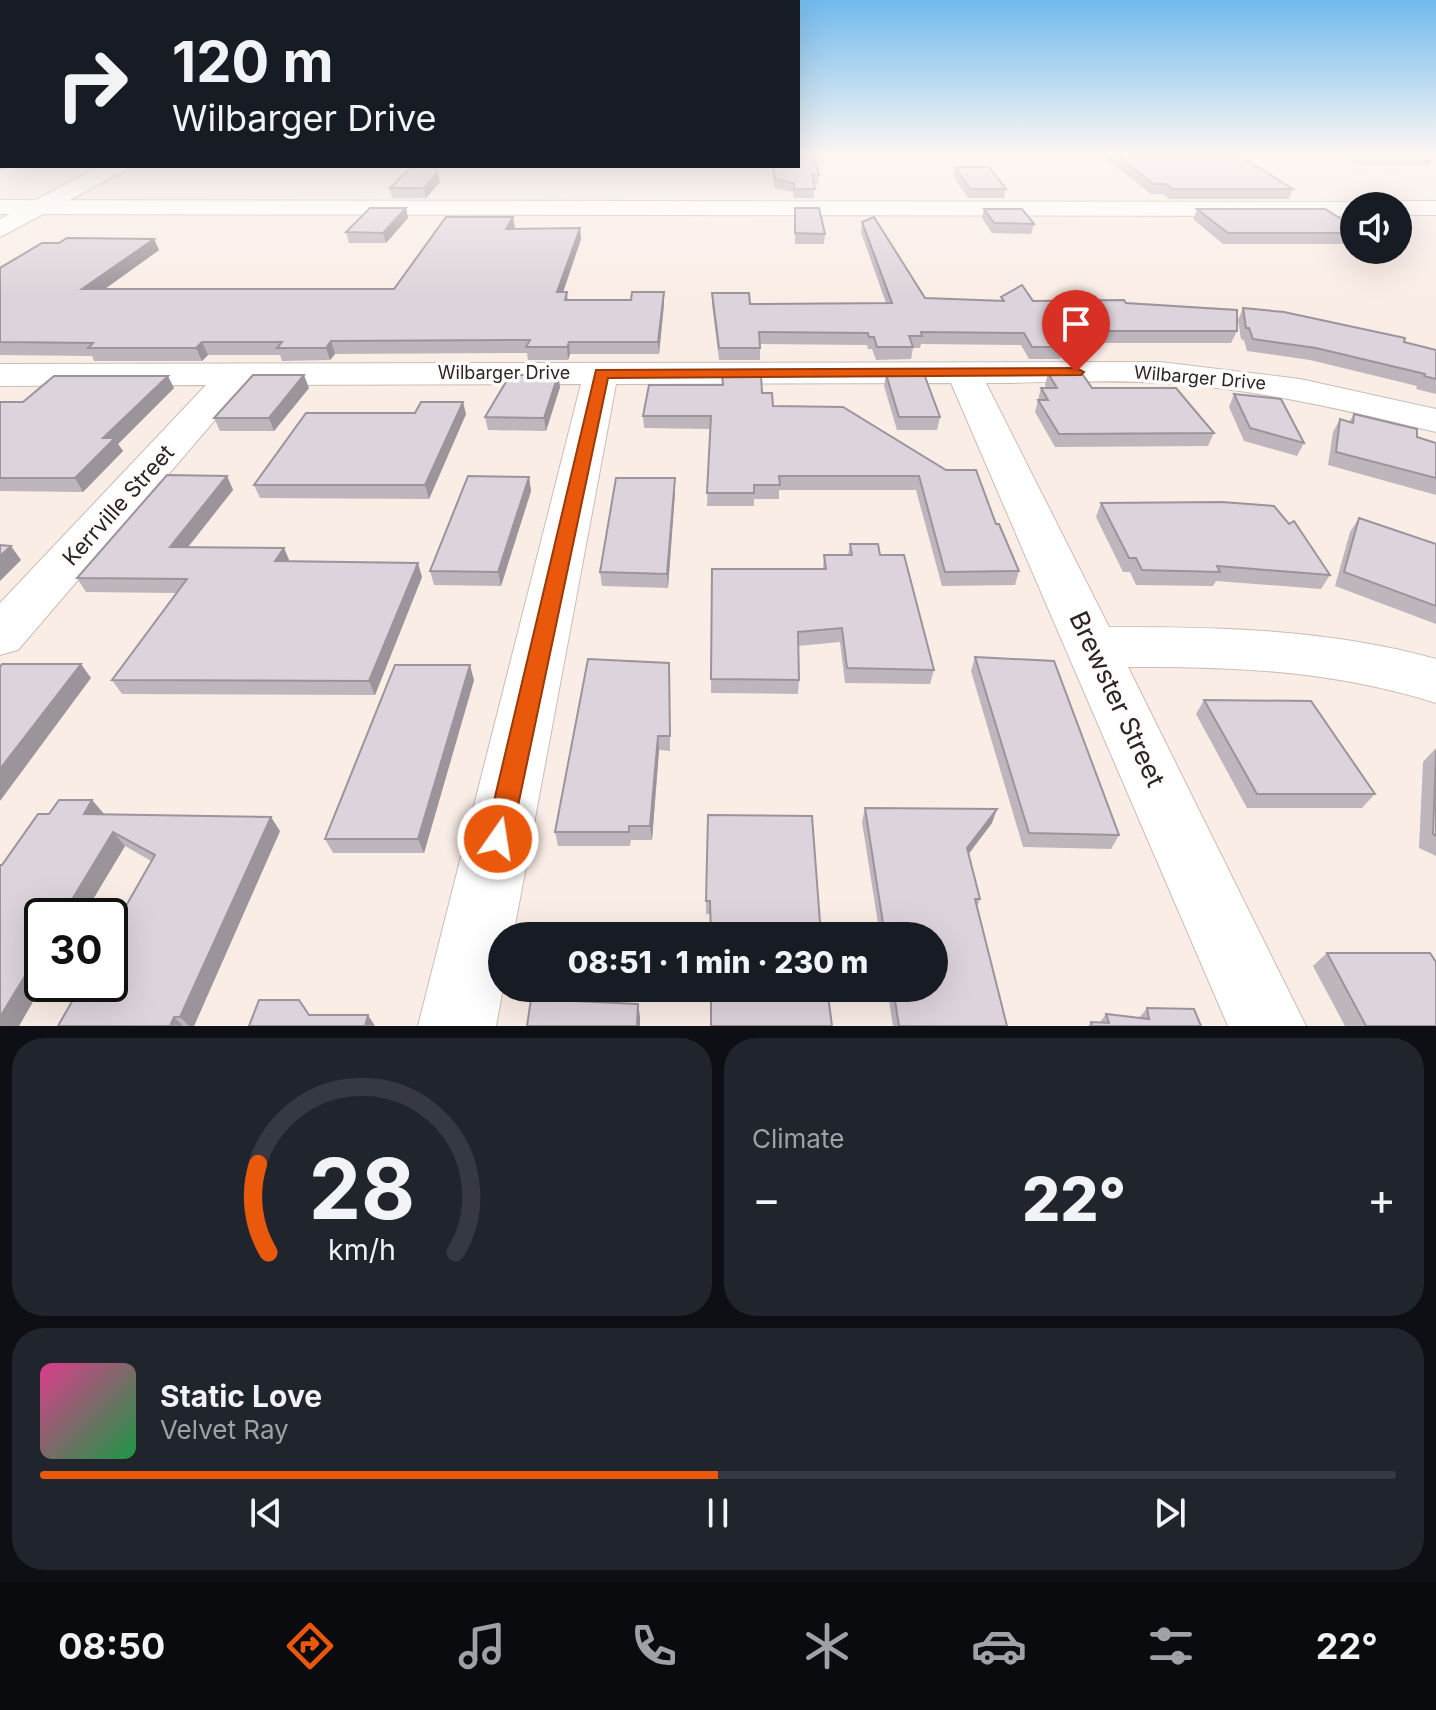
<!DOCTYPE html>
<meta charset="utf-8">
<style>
:root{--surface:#171b24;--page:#20242c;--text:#f1f3f6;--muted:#9ea1a6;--line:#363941;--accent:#ea580c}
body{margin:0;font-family:Inter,sans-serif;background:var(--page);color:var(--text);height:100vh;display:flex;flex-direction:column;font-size:30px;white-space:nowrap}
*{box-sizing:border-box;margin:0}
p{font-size:26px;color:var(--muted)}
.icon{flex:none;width:44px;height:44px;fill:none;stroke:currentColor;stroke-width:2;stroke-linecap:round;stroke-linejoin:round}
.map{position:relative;height:1026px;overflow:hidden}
.panel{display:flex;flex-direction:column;gap:12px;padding:12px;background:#0d0f14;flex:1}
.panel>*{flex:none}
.hud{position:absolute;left:0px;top:0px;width:800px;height:168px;box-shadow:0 8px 32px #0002;background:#171b24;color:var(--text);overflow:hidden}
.fabs{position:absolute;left:1340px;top:192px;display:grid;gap:16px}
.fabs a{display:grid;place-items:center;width:72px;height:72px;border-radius:50%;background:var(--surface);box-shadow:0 8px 32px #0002;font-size:40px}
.speed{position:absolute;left:24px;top:898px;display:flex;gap:16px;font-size:40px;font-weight:700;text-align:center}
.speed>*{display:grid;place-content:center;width:104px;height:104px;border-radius:50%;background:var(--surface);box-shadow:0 8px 32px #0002;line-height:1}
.speed .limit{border:4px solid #111;border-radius:12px;background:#fff;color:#111}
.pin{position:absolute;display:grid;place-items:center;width:68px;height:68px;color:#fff;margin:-82px -34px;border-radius:50% 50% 50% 0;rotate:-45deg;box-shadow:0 0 8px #0007}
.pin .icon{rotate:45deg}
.me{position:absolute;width:88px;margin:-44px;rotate:13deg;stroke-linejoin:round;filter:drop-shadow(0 0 6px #0008)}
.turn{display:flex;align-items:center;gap:28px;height:168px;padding:0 40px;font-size:36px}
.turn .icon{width:104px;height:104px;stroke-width:2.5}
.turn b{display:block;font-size:56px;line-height:68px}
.big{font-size:60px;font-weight:800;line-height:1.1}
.panel .widget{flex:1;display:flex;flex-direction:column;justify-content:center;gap:12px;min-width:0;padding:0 28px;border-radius:32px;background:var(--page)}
.panel .dial{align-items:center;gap:0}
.dial svg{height:208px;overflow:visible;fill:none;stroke:var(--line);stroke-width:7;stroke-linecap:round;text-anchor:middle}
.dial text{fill:var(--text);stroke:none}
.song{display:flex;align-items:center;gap:24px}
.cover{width:96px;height:96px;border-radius:12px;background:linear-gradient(135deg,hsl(330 70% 55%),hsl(140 70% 35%))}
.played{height:8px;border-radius:4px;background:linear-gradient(90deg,var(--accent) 50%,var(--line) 50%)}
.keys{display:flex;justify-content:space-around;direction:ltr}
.heat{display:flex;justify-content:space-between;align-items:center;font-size:44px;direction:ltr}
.panel .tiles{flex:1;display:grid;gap:12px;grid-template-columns:1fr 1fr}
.widget:last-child{grid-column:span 2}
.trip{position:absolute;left:488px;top:922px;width:460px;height:80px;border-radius:40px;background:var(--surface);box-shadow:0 8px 32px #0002;font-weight:800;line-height:80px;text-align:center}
.menu{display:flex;height:128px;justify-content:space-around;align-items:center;background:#090b0e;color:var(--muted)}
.menu .icon{width:56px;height:56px}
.menu .active{color:var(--accent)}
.menu b{font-size:36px;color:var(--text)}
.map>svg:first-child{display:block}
</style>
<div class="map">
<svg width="1436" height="1026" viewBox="0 0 1436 1026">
<rect width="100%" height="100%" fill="#faede6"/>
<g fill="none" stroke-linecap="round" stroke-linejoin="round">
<defs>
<g id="minor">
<polygon points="0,200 1354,202 1364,206 1354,206 1354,216 0,214"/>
<polygon points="1398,201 1436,201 1436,215 1398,215 1398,206 1387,206"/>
<path d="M1160,362L1300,379L1436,409V432C1346,410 1257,389 1165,383C1106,379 1045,383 986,383L1109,627C1220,627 1328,629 1436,659V703C1334,671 1234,666 1128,667L1306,1026H1228L951,383L616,384L513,936H502L503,988L496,1026H418L581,384L245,385L18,650L0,655V603L206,385L0,386V364Z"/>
</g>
<polygon id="major" points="100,166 127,166 124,171 0,237 0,219"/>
</defs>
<!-- minor casing -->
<use href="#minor" stroke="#c9bdb6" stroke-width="2"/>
<!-- major casing -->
<use href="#major" stroke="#c9bdb6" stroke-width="2"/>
<!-- minor -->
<use href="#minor" fill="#fff" fill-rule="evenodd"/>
<!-- major -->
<use href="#major" fill="#fff" fill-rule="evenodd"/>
</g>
<!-- wall -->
<g fill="#beb5bd">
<polygon points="1098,152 1233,152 1293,189 1289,199 1169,199 1163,194 1151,194"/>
<polygon points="1333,152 1436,152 1430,165 1359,165"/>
<polygon points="771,166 798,166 819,175 818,184 814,184 814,198 794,198 793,192 775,188"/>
<polygon points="955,167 1006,189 1004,198 968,198 953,176"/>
<polygon points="440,182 426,198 392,198 390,188"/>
<polygon points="406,208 408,218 386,243 349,243 346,232"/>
<polygon points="795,208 825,234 824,244 795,244"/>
<polygon points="984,209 1034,224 1031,234 992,233 982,218"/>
<polygon points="1197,209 1354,227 1354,244 1223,244 1193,219"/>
<polygon points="862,222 925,298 1001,301 1001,297 1033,301 1126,303 1237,331 1231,343 1076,343 1075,348 1064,348 1060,359 1029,359 1021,345 921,344 920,348 913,348 911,359 876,360 872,349 868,349 867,345 760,344 760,360 719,360 712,304 712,293 750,304 886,303 861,232"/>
<polygon points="515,228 514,229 580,228 581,239 563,292 567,292 568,300 631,300 664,292 664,304 659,354 570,354 568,360 528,360 527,353 335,354 330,360 282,361 280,355 208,355 202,361 94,361 92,356 0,355 0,268 59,243 154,239 159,250 105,289 394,289"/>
<polygon points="1243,308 1404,342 1436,350 1436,394 1416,389 1417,386 1310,360 1247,351 1244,340 1241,339 1238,320"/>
<polygon points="1048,373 1092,388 1214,433 1208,446 1055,447 1035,412 1041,388 1046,388 1045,385"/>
<polygon points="722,374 762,393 773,406 843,407 996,524 1019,571 1015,585 942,586 916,490 779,490 779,499 754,499 754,506 707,506 710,429 644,428 643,416 722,385"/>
<polygon points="886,374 940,417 937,430 897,430 884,386"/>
<polygon points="558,375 560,387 546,431 488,430 485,417"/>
<polygon points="174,388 118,444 123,451 83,492 0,491 0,402 23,402"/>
<polygon points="309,388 274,431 220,431 214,418"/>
<polygon points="1234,394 1304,443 1297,456 1244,441 1229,407"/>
<polygon points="415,413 466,414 429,499 260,498 254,485"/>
<polygon points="1354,414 1436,443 1436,495 1328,465 1333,432 1340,419 1349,422"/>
<polygon points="227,476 233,490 188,547 284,548 289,561 422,577 375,695 122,694 112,680 176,593 86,592 77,578"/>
<polygon points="529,477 531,491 501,586 434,585 430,571"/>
<polygon points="675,478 675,492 668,588 602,586 600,572"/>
<polygon points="1101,503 1330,575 1321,589 1216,581 1213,586 1136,585 1130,572 1123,572 1096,517"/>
<polygon points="1359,518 1436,544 1436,624 1335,586 1350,532"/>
<polygon points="850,544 880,555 934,670 930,684 845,683 840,642 798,646 799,680 798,694 711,693 712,569 823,569 824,555 848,555"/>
<polygon points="975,657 1119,835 1111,849 1023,847 971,671"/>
<polygon points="670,677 670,751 659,750 652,840 631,840 630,846 558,846 555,832"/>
<polygon points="474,680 424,853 333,853 325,839"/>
<polygon points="1204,700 1375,794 1362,808 1247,808 1196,714"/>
<polygon points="1436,748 1436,856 1419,848 1423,762"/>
<polygon points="92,800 104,814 280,831 194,1026 58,1026 151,861 125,846 42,984 43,984 19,1026 2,865 49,814"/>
<polygon points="865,808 992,823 969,854 980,899 977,907 1007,1026 893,1026 887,988 934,988 934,936 880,936 862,822"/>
<polygon points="812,816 710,914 706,914 706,901"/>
<polygon points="1327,953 1436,1026 1345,1026 1313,966"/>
<polygon points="1147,1008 1201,1026 1088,1026 1091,1022 1100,1022 1106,1014 1139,1018"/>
</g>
<!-- shaded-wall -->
<g fill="#9b949a">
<polygon points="0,157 2,157 2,166 11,166 0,171"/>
<polygon points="438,172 440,182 426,198 424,188"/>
<polygon points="406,208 408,218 386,243 383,233"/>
<polygon points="513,217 515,228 508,240 506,229"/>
<polygon points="580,228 581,239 559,304 557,292"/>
<polygon points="154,239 159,250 88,301 82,289"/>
<polygon points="664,292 664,304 659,354 658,342"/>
<polygon points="331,341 335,354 330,360 326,348"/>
<polygon points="202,342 208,355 202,361 196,348"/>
<polygon points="569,342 570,354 568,360 567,347"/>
<polygon points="304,375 309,388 274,431 269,418"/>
<polygon points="558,375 560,387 546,431 544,418"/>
<polygon points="168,376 174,388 118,444 123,451 83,492 75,478 103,438"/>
<polygon points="463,402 466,414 429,499 425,485"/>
<polygon points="227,476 233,490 177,561 170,547"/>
<polygon points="529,477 531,491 501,586 498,572"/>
<polygon points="675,478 675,492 668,588 667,574"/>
<polygon points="11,546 21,560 0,581 0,556"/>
<polygon points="284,548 290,562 275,561"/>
<polygon points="418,563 422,577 375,695 369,681"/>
<polygon points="81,664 91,678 0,801 0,769"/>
<polygon points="470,665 474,680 424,853 418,839"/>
<polygon points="658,736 659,750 652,840 650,826"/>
<polygon points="92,800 104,814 84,814"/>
<polygon points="997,809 992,823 962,862 967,848"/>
<polygon points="271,817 280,831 194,1026 189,1026 180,1017"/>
<polygon points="113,832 125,846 83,916 62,916"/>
<polygon points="42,948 42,984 43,984 19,1026 0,1026 0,1017"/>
<polygon points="638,1004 640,1017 640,1026 637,1026"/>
<polygon points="368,1015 375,1026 365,1026"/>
<polygon points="174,1017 183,1026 170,1026"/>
</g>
<!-- building -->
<g fill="#ddd3dc" stroke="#9b949a" stroke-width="2">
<polygon points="798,152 812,152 819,175 812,175 815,189 794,189 794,183 775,179 773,166 798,166"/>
<polygon points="1112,152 1233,152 1293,189 1172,189 1166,184 1154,184"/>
<polygon points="412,166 431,166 438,172 424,188 390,188"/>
<polygon points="955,167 989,167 1006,189 970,189"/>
<polygon points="370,208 406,208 383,233 346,232"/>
<polygon points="795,208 819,208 825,234 795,233"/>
<polygon points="984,209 1022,209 1034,224 994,223"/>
<polygon points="1197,209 1325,209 1354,227 1354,233 1228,233"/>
<polygon points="446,217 513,217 506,229 580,228 557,292 567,292 565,300 631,300 632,292 664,292 658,342 569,342 567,347 526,347 530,340 331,341 326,348 277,348 282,342 202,342 196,348 88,348 93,343 0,342 0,268 42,243 59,243 67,238 154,239 82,289 394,289"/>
<polygon points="874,217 925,298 1004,301 1001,297 1022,285 1033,301 1124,300 1126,303 1237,310 1237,331 1075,331 1079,336 1056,336 1064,347 1032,347 1024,333 921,332 922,336 909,336 913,347 877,347 874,337 869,337 868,333 759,332 760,348 719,348 712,293 749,293 750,304 892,303 862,222"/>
<polygon points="1243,308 1284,312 1405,338 1404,342 1436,350 1436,379 1424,376 1425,374 1316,348 1253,339 1249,328 1246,328"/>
<polygon points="1081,372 1092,388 1176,388 1214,433 1059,434 1038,400 1048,400 1041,388 1057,388 1048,373"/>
<polygon points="722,374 761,374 762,393 772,393 773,406 843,407 946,470 976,470 996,524 999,524 1019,571 945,572 919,476 779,476 780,485 754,485 754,493 707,493 711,416 643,416 649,385 723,385"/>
<polygon points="886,374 924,374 940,417 899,417"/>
<polygon points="253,375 304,375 269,418 214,418"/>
<polygon points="510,375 558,375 544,418 485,417"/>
<polygon points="54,376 168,376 103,438 115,438 75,478 0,478 0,402 23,402"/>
<polygon points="1234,394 1281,399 1304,443 1250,428"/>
<polygon points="421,402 463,402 425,485 254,485 306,413 415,413"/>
<polygon points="1354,414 1417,429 1417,437 1436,443 1436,478 1336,452 1340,419 1353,423"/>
<polygon points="167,475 227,476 170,547 284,548 275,561 418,563 369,681 112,680 187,579 77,578"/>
<polygon points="468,476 529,477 498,572 430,571"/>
<polygon points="616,478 675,478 667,574 600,572"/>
<polygon points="1222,502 1274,506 1289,524 1294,521 1330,575 1217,566 1220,572 1142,570 1136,558 1129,558 1101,503"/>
<polygon points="1359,518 1436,544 1436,606 1344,572"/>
<polygon points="850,544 878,544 880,555 904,555 934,670 847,668 842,628 798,632 799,680 711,679 712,569 826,569 824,555 852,555"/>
<polygon points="0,545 11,546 0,556"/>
<polygon points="975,657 1054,661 1119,835 1029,833"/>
<polygon points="588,659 669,663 670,736 658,736 650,826 629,826 629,832 555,832"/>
<polygon points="2,664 81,664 0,769 0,667"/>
<polygon points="395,665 470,665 418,839 325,839"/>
<polygon points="1204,700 1311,701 1375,794 1257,794"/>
<polygon points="1436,751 1436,836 1433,834"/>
<polygon points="59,800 92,800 84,814 271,817 180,1017 174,1017 170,1026 58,1026 82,984 110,984 110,934 155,855 113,832 62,916 42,916 42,948 0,1017 0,865 2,865 38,814 49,814"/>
<polygon points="865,808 997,809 967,848 980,899 975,899 1007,1026 899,1026 893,988 934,988 934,936 885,936"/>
<polygon points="708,815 812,816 821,936 711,936 710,901 706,901"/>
<polygon points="1327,953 1430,953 1436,962 1436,1026 1366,1026"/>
<polygon points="711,988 827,988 832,1026 711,1026"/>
<polygon points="531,999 638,1004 637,1026 527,1026"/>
<polygon points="259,1000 299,1000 309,1015 368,1015 365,1026 249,1026"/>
<polygon points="1147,1008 1194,1009 1201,1026 1092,1026 1091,1022 1109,1023 1106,1014 1149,1019"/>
</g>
<!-- sky -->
<linearGradient id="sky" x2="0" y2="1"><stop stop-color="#70baed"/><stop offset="0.52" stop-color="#fdf7f4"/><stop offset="1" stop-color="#fdf7f4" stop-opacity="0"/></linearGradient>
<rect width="1436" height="295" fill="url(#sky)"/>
<!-- route -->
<polygon fill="#ea580c" stroke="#983908" stroke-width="2" points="1076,368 1084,372 1081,375 608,378 511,839 508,848 498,852 488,848 485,839 596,370"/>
<g text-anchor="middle" stroke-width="7" stroke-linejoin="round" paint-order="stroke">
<!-- far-street labels -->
<g font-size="18" fill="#2b2624" stroke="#fffcfb">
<text x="504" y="379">Wilbarger Drive</text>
<text transform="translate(1200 378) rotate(5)" y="6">Wilbarger Drive</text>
</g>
<!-- street labels -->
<g font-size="22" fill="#2b2624" stroke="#fffcfb">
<text transform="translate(118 505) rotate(-48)" y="8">Kerrville Street</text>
</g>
<!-- near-street labels -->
<g font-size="26" fill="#2b2624" stroke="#fffcfb">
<text transform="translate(1117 699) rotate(65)" y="9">Brewster Street</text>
</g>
</g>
</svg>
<div class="fabs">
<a><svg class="icon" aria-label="sound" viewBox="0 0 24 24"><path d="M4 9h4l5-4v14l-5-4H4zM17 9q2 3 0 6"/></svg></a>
</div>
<div class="speed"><div class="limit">30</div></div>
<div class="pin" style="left:1076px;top:372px;background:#d93025"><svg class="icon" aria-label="arrive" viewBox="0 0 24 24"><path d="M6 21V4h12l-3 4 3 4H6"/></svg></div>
<svg class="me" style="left:498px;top:839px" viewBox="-20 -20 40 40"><circle r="17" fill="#ea580c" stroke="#fff" stroke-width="3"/><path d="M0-11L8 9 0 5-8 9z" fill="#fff"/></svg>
<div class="trip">08:51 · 1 min · 230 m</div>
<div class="hud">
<div class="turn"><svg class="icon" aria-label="right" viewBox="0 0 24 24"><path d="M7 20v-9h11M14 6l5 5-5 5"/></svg><div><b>120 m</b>Wilbarger Drive</div></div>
</div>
</div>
<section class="panel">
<div class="tiles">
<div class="widget dial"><svg viewBox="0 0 100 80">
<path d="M14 69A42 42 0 1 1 86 69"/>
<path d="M14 69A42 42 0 0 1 10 35" stroke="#ea580c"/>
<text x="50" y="56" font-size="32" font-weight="700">28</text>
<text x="50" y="72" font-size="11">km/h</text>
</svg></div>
<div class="widget"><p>Climate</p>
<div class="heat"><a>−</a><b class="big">22°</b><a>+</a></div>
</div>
<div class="widget">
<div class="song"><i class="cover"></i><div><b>Static Love</b><p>Velvet Ray</p></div></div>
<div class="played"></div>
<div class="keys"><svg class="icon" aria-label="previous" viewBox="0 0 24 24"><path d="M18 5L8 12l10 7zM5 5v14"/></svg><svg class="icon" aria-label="pause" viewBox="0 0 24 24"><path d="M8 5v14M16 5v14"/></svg><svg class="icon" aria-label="next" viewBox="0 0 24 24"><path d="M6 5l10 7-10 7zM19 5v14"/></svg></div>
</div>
</div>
</section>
<nav class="menu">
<b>08:50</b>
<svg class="icon active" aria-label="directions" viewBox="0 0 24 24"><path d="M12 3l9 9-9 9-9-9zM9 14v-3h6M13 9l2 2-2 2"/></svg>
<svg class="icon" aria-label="music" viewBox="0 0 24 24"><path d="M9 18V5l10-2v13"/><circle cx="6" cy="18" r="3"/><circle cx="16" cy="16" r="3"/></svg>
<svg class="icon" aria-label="phone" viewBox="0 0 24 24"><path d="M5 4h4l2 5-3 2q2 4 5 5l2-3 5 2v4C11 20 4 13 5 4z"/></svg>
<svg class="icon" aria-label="climate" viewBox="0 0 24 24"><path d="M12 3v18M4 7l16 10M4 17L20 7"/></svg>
<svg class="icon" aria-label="car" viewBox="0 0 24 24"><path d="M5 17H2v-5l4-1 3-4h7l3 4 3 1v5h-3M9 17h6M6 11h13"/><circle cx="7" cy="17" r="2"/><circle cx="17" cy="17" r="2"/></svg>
<svg class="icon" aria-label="filters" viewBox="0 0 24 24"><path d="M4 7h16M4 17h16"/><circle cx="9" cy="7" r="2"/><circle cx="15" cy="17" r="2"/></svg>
<b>22°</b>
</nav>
